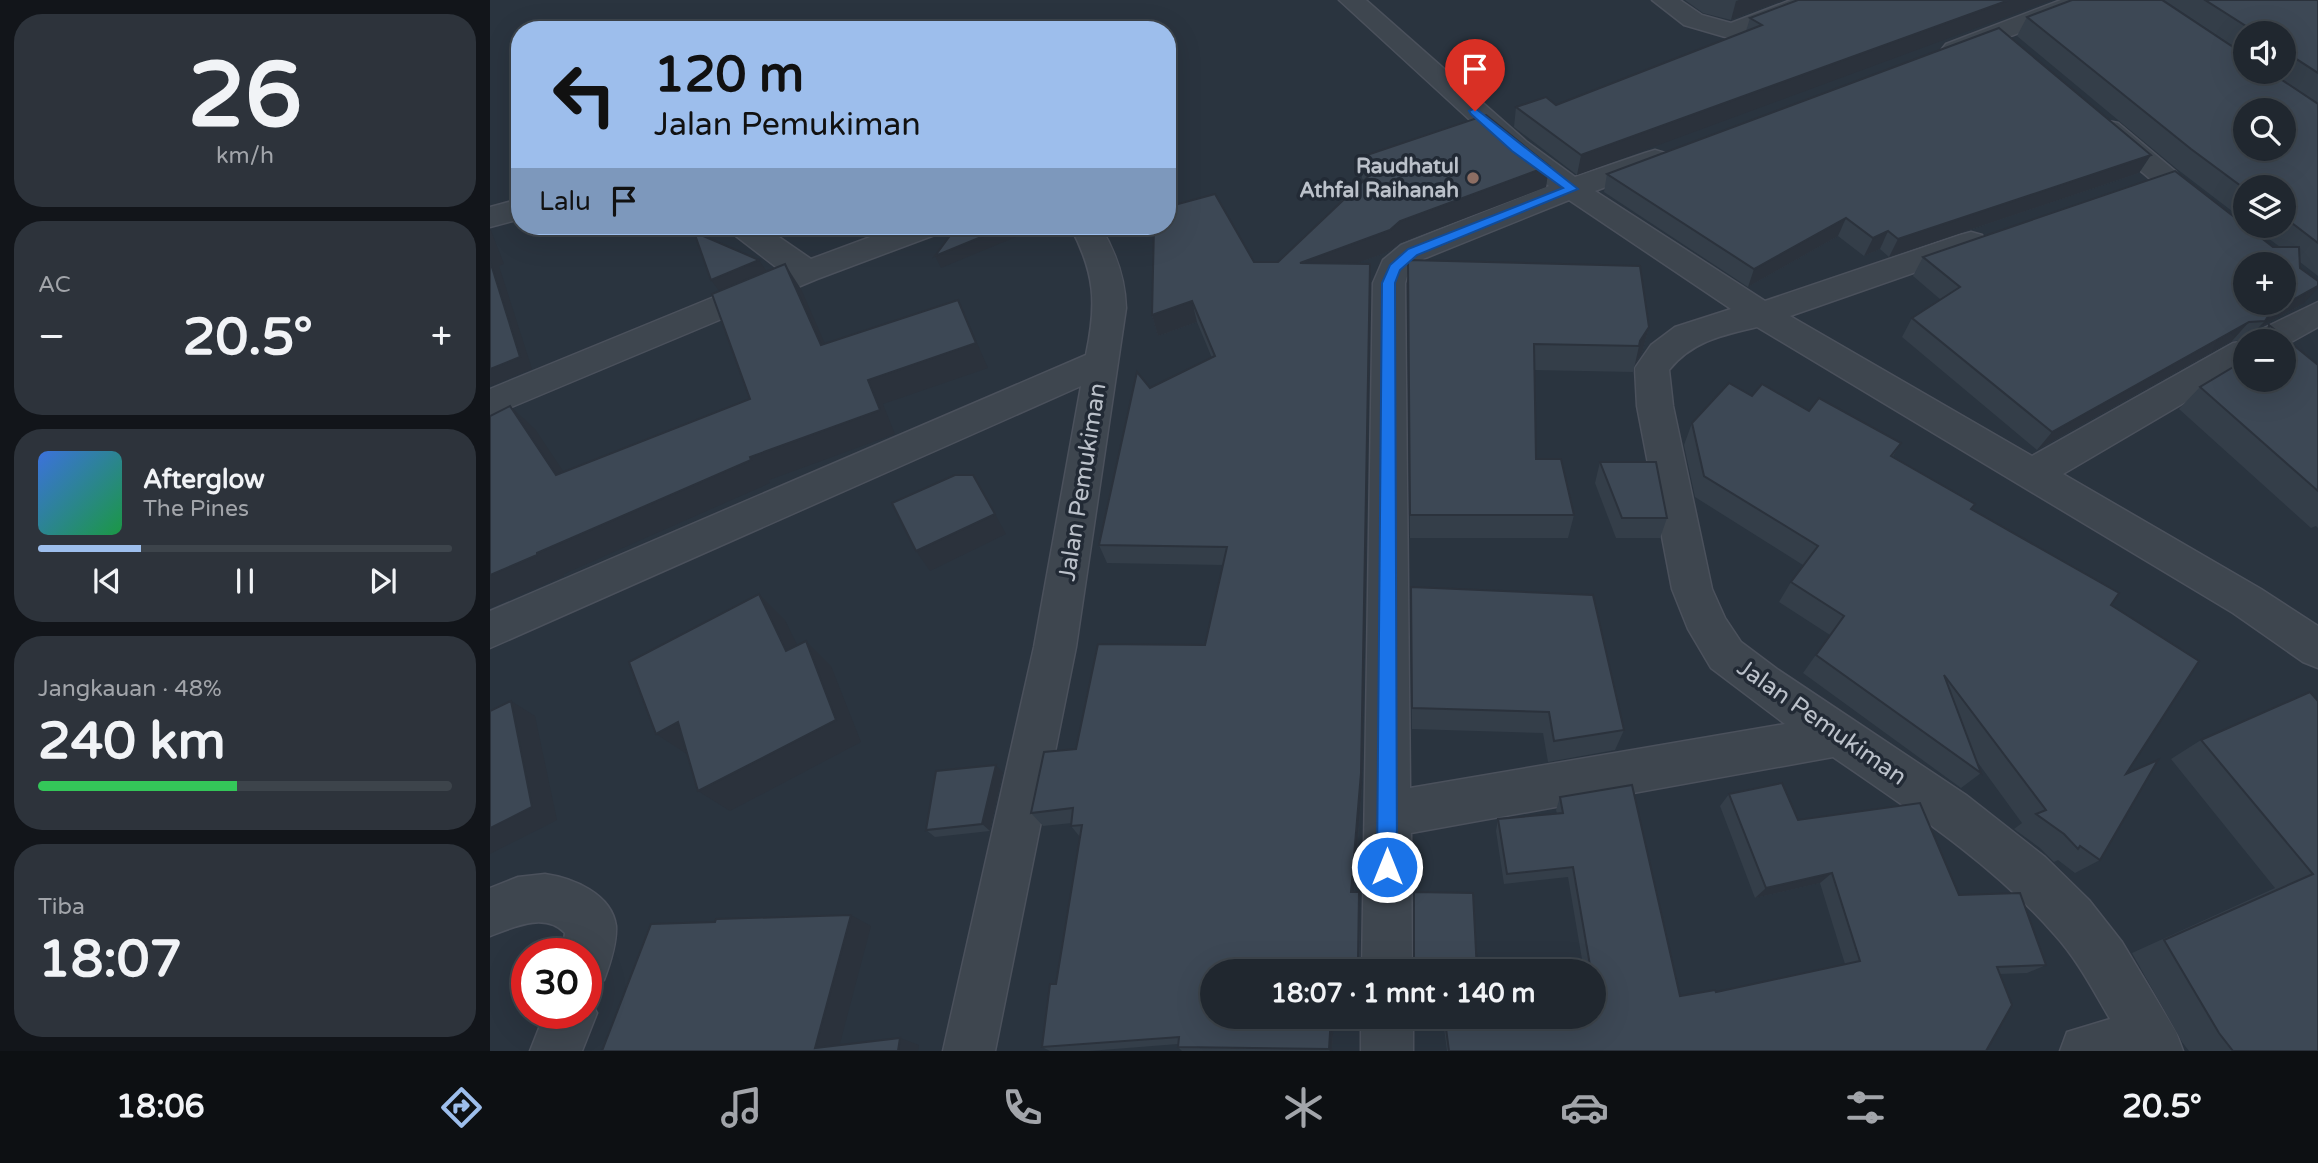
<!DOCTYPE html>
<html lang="id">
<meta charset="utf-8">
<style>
:root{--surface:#20272f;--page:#2d333b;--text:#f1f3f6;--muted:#a2a5aa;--line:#3d444b;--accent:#9dbeec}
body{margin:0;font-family:"Varela Round",sans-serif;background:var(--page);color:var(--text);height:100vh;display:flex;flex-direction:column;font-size:26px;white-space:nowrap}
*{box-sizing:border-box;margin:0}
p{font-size:23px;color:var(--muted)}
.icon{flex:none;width:38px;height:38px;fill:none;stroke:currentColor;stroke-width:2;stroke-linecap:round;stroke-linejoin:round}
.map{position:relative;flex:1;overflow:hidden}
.panel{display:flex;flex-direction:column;gap:14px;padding:14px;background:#12151a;width:490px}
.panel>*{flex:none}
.guide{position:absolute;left:21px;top:21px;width:665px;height:214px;border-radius:28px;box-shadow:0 7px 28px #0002,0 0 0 2px var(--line);background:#9dbeec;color:#111;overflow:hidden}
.buttons{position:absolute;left:1743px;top:21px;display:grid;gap:14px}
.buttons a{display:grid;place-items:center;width:63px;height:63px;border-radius:50%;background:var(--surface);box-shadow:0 7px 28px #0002,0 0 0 2px var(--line);font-size:35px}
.speed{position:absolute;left:21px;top:938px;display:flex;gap:14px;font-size:35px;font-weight:700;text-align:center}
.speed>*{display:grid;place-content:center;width:91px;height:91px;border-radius:50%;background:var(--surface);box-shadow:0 7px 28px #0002,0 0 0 2px var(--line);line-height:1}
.speed .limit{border:10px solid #d22;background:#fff;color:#111}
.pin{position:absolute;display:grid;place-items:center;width:60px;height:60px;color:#fff;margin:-72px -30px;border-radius:50% 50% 50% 0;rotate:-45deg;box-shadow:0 0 7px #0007}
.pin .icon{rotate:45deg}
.me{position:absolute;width:77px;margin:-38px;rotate:0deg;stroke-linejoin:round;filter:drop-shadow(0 0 5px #0008)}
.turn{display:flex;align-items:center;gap:24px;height:147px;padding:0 28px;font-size:32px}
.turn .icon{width:91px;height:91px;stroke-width:2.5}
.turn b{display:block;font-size:49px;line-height:60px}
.then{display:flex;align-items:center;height:66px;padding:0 28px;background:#0003;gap:14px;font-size:26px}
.big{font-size:52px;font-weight:700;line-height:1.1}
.panel .tile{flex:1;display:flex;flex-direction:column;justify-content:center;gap:10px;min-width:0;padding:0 24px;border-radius:28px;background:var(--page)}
.panel .dial{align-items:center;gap:0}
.dial b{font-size:91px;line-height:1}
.song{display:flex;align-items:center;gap:21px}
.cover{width:84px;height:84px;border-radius:10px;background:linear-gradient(135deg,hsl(220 70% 55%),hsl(140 70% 35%))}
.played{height:7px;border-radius:4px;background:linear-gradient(90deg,var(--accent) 25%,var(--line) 25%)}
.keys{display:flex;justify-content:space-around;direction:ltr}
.heat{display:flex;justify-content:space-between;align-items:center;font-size:38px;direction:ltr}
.charge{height:10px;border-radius:5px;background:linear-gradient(90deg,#34c759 48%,var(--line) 0)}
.trip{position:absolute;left:710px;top:959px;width:406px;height:70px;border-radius:35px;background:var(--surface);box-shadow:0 7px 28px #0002,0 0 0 2px var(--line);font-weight:700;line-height:70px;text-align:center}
.dock{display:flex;height:112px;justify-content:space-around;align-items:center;background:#0d1013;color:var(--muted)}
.dock .icon{width:49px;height:49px}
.dock .selected{color:var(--accent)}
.dock b{font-size:32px;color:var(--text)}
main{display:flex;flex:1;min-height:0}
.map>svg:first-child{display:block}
</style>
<main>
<section class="panel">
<div class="tile dial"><b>26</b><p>km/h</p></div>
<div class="tile"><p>AC</p>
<div class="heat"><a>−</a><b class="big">20.5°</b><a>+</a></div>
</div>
<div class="tile">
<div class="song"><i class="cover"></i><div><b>Afterglow</b><p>The Pines</p></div></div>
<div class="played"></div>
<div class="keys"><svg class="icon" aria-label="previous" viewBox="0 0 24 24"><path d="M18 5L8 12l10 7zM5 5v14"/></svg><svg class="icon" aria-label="pause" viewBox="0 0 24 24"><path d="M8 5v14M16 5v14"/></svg><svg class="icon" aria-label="next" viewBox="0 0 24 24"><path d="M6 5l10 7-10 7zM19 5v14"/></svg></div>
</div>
<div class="tile"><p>Jangkauan · 48%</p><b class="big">240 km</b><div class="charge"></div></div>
<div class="tile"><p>Tiba</p><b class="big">18:07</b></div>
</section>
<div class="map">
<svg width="1828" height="1051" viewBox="0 0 1828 1051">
<rect width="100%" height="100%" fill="#2a343f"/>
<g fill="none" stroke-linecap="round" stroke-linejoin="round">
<defs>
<g id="minor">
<path d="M849,0H876L1037,142L1085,177L1155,153L1165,150L1175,153L1179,159L1175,165L1105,191L1275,301L1470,235L1481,232L1492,235L1496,242L1492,249L1300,316L1542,456L1743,343L1759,341L1764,333L1828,302V327L1794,346V341H1755V367L1573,474L1771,589L1828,626V668L1813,662L1743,613L1267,327C1233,335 1202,341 1179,370L1183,406L1222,589L1235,618L1251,642L1287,669L1476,795L1555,857L1599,900L1632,942L1686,1032L1693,1051H1570L1577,1032L1620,1019C1603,990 1587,959 1564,934C1502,863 1420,810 1343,757L921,833L922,971H872L883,283L893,260L911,245L1059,186L1017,154ZM1079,200L1241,309L1185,327L1161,345L1145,368L1147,406L1182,589L1198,629L1221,668L1295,724L920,788L915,283L918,273L933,259Z"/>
<polygon points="1162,0 1190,0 1212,15 1241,23 1301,0 1336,0 1333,5 1242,39 1194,25"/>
<polygon points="1571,0 1605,0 1602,5 1474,54 1465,57 1456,54 1452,49 1456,44"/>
<polygon points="1618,121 1628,123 1685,171 1690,177 1685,183 1675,186 1665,183 1608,135 1604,129 1608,123"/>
<polygon points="30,199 30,219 0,227 0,207"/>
<polygon points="238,226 273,226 321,259 410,226 454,226 450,233 327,279 0,416 0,389 290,270 242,233"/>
<path d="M580,226H610C626,252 635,277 636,308L586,647L505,1051H453L544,647L591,386L0,648V611L596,355C607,303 605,273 580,226Z"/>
<path d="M55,874C83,878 122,894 126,926C127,944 120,964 114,980L96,987V954H72L75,933C55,912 24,927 0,936V888L28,877Z"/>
<polygon points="96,994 107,1013 92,1051 40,1051 55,1013 96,1013"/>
<rect x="871" y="1017" width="52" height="34"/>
</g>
</defs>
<!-- minor casing -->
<use href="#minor" stroke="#4b515c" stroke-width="3"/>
<!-- minor -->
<use href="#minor" fill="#3e464f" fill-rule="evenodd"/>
</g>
<!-- wall -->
<g fill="#343e49">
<polygon points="1195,0 1294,0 1241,20 1213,13"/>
<polygon points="1308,0 1087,175 1024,127 1026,107 1066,105 1256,31 1260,18"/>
<polygon points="1674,0 1828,0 1828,103 1781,72 1794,72 1794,33 1755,33 1755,54"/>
<polygon points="1537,17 1828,104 1828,276 1810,262 1813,304 1768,328 1757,340 1742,341 1547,450 1412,337 1422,318 1451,300 1423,276 1433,257 1790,247 1762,226 1794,226 1794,187 1755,187 1755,221 1687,169 1527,36"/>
<polygon points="1661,155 1649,173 1399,257 1390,249 1374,256 1348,236 1258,287 1114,192 1117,174"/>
<polygon points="871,157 1059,166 1056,187 910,243 900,251 865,264 880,264 880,285 872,787 864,892 870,904 870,963 871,964 987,971 723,971 723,1017 844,1017 842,1051 692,1051 688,1047 688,1044 599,1051 560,1051 552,1047 566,984 590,837 581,826 582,823 553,826 541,813 586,749 715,645 733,565 617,563 609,545 660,388 722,358 707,322 668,336 662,315 764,262 788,262 874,181 872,178"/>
<polygon points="918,260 1159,327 1152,353 1145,364 1143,372 1044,370 1046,459 1084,515 1078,538 920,538"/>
<polygon points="1779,325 1828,365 1828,528 1826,526 1821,528 1689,409 1710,387 1794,341 1764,341"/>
<polygon points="1262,396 1319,411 1411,443 1403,456 1621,605 1636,774 1610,860 1585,873 1568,860 1564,862 1550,848 1524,829 1532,823 1486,760 1491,773 1471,788 1313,673 1340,635 1289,602 1301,582 1313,565 1205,497 1194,445 1202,423"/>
<polygon points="1110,462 1177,518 1170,538 1126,538 1105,483"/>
<polygon points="921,612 1134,730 1125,750 1058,762 1053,733 922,729"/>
<polygon points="1828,701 1828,1051 1699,1051 1692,1042 1642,953 1785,888 1681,759 1711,740"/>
<polygon points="513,773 500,831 445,837 436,830"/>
<polygon points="1239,794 1308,820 1469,895 1556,965 1537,973 1510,974 1496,1051 957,1051 954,1028 955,1021 1104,1017 1104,971 1094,971 1078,877 1014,884 1006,831 1008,819 1067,814 1066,810 1070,797 1190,996 1226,992 1355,964 1330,883 1265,898 1230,806"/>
</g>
<!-- shaded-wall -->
<g fill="#2b323c">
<polygon points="1249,0 1294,0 1241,20 1246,1"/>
<polygon points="1519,0 1562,0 1087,175 1091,155"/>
<polygon points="1661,155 1649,173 1399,257 1408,239"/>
<polygon points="1059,166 1056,187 910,243 900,251 812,284 810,263 910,221"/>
<polygon points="1356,218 1348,236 1258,287 1264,269"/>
<polygon points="518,226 552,226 451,268 445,256"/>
<polygon points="0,228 14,264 9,266 42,369 1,386 0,385"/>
<polygon points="1398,231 1390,249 1374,256 1383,238"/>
<polygon points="269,260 277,272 230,292 221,280"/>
<polygon points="295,264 311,289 346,369 331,345"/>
<polygon points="880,264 880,285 872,787 863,903 861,892"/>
<polygon points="1828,286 1828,288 1813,304 1768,328 1775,321 1781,312"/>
<polygon points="468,300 498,368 393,404 405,434 279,480 280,483 74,574 74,576 0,608 0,575 47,553 260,457 378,380"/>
<polygon points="702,301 707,322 668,336 662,315"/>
<polygon points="1759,322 1742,341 1547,450 1562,432"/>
<polygon points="1159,327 1152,353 1145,364 1149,346 1150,341"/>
<polygon points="20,406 45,429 91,498 66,475"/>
<polygon points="505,514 516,534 440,571 426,551"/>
<polygon points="269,594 295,620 322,676 296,651"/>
<polygon points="316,641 341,666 371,742 240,811 208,791"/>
<polygon points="21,701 45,716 67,820 0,854 0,828"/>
<polygon points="188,722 200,756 166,734"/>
<polygon points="506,765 513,773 500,831 492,824"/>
<polygon points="1342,873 1330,883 1265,898 1276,888"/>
<polygon points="869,892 870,904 869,971 868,962"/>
<polygon points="361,915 381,926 348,1051 325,1048"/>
<polygon points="841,1017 844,1017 842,1051 840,1051 839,1049"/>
<polygon points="410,1038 429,1045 428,1051 408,1051"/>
</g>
<!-- building -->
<g fill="#3d4855" stroke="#2b323c" stroke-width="2" fill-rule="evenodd">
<polygon points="1308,0 1519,0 1091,155 1026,107 1056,97 1066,105 1272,25 1260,18"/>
<path d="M1582,0H1672L1755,55V72H1780L1828,104V243L1794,217V187H1755V189L1701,149L1537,17ZM1755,110H1794V149H1755Z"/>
<polygon points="1715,0 1828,0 1828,73 1794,51 1794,33 1767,33"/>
<polygon points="1509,28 1661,155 1408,239 1398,231 1383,238 1356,218 1264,269 1117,174"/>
<polygon points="996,115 1059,166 910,221 900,230 810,263 880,264 871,773 861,892 869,892 868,962 871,964 924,964 924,892 983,893 987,971 723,971 723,1017 841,1017 839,1049 688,1047 689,1037 552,1047 560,984 566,984 592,825 581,826 583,808 541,813 554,752 586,749 608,644 715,645 737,547 609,545 647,372 660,388 725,356 702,301 662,315 664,226 677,226 677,207 725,194 764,262 788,262 884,171 871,157"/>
<path d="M1685,171L1783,247H1809L1810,268L1828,281V286L1781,312L1775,321L1759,322L1562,432L1422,318L1470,287L1433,257ZM1755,264H1794V303H1755Z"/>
<polygon points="467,226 518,226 445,256"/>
<polygon points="204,232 269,260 221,280"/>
<polygon points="918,260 1150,266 1159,327 1150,341 1149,346 1044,344 1046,459 1071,459 1084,515 920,515"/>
<polygon points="0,261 30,357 0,369"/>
<polygon points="295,264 331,345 468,300 486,343 378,380 390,410 260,457 261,460 47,553 47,555 0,575 0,416 20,406 66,475 260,399 222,294"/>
<polygon points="1779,325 1828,365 1828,491 1710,387 1755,360 1755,380 1794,380 1794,341 1778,341"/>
<polygon points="1239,383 1262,396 1272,384 1319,411 1329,398 1411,443 1401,456 1485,504 1481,509 1629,593 1621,605 1709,661 1636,774 1668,760 1610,860 1590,846 1588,849 1574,834 1546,814 1556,810 1454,675 1491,773 1326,655 1354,616 1301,582 1328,546 1214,476 1202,423"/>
<polygon points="1110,462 1166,462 1177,518 1132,518"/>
<polygon points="465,475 483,475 505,514 426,551 402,503"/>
<polygon points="921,587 1103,595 1134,730 1064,741 1059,712 922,708"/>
<polygon points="269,594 296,651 316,641 346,720 208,791 188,722 166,734 139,662"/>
<polygon points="1820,692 1828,701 1828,1051 1743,1051 1729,1033 1674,940 1823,874 1711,740"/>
<polygon points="21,701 42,807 0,828 0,711"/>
<polygon points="506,765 492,824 436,830 446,771"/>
<polygon points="1292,783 1308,820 1430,803 1469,895 1530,893 1556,965 1507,967 1522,1005 1496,1051 959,1051 955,1021 992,1017 1104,1017 1104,1003 1107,1003 1104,988 1104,971 1101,971 1083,867 1017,874 1008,819 1073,813 1070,797 1142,785 1190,996 1225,990 1226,992 1370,961 1342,873 1276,888 1239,794"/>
<polygon points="361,915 325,1048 410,1038 408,1051 112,1051 161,924 225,922 226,919"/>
</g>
<!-- route -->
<polygon fill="#1a73e8" stroke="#114b97" stroke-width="2" points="985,108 1088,189 927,255 910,270 905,283 907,867 904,874 897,877 890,874 887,867 892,283 900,265 918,249 1073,188 1022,151 981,114 979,111"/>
<!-- markers -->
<circle fill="#8d6e63" stroke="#222a35" stroke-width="2.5" cx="983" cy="178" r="7"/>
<g text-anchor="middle" stroke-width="7" stroke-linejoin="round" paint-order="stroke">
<!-- far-poi labels -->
<g font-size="21" font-weight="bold" fill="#bbc1ca" stroke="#222a35" text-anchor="end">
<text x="969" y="173">Raudhatul<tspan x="969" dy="24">Athfal Raihanah</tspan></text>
</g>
<!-- street labels -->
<g font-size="24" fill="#bbc1ca" stroke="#222a35">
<text transform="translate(592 482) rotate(-81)" y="8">Jalan Pemukiman</text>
<text transform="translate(1332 722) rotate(35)" y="8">Jalan Pemukiman</text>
</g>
</g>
</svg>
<div class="buttons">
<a><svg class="icon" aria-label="sound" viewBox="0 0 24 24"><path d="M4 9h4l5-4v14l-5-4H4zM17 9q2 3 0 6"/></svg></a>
<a><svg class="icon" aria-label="search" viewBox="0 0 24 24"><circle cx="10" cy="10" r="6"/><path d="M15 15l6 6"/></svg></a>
<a><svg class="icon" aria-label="layers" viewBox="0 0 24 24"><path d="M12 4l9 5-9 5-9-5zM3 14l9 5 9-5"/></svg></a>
<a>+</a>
<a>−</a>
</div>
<div class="speed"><div class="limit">30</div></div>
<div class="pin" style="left:985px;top:111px;background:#d93025"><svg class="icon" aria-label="arrive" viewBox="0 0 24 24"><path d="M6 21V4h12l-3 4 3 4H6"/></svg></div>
<svg class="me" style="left:897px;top:867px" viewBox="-20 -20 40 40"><circle r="17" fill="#1a73e8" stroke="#fff" stroke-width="3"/><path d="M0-11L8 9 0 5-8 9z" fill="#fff"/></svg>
<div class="trip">18:07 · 1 mnt · 140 m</div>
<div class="guide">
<div class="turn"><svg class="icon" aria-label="left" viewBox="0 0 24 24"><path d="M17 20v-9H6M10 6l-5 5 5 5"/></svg><div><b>120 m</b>Jalan Pemukiman</div></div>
<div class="then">Lalu<svg class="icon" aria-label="arrive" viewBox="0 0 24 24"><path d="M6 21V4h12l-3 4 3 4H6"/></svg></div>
</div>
</div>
</main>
<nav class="dock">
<b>18:06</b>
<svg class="icon selected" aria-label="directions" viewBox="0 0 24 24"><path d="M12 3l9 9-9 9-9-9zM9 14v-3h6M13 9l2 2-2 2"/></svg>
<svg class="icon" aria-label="music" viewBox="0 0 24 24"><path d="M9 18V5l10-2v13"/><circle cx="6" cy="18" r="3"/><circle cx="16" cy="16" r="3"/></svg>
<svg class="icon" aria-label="phone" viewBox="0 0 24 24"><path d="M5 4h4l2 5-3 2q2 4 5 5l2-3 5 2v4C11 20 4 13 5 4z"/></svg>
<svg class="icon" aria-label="climate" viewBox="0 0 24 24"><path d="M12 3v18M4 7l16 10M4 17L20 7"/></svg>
<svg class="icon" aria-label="car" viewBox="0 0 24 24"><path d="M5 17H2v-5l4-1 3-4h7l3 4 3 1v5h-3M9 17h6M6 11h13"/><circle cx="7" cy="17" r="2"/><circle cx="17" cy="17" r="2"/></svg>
<svg class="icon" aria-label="filters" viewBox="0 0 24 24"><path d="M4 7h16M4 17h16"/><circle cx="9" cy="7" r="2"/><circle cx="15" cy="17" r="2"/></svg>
<b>20.5°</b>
</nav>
